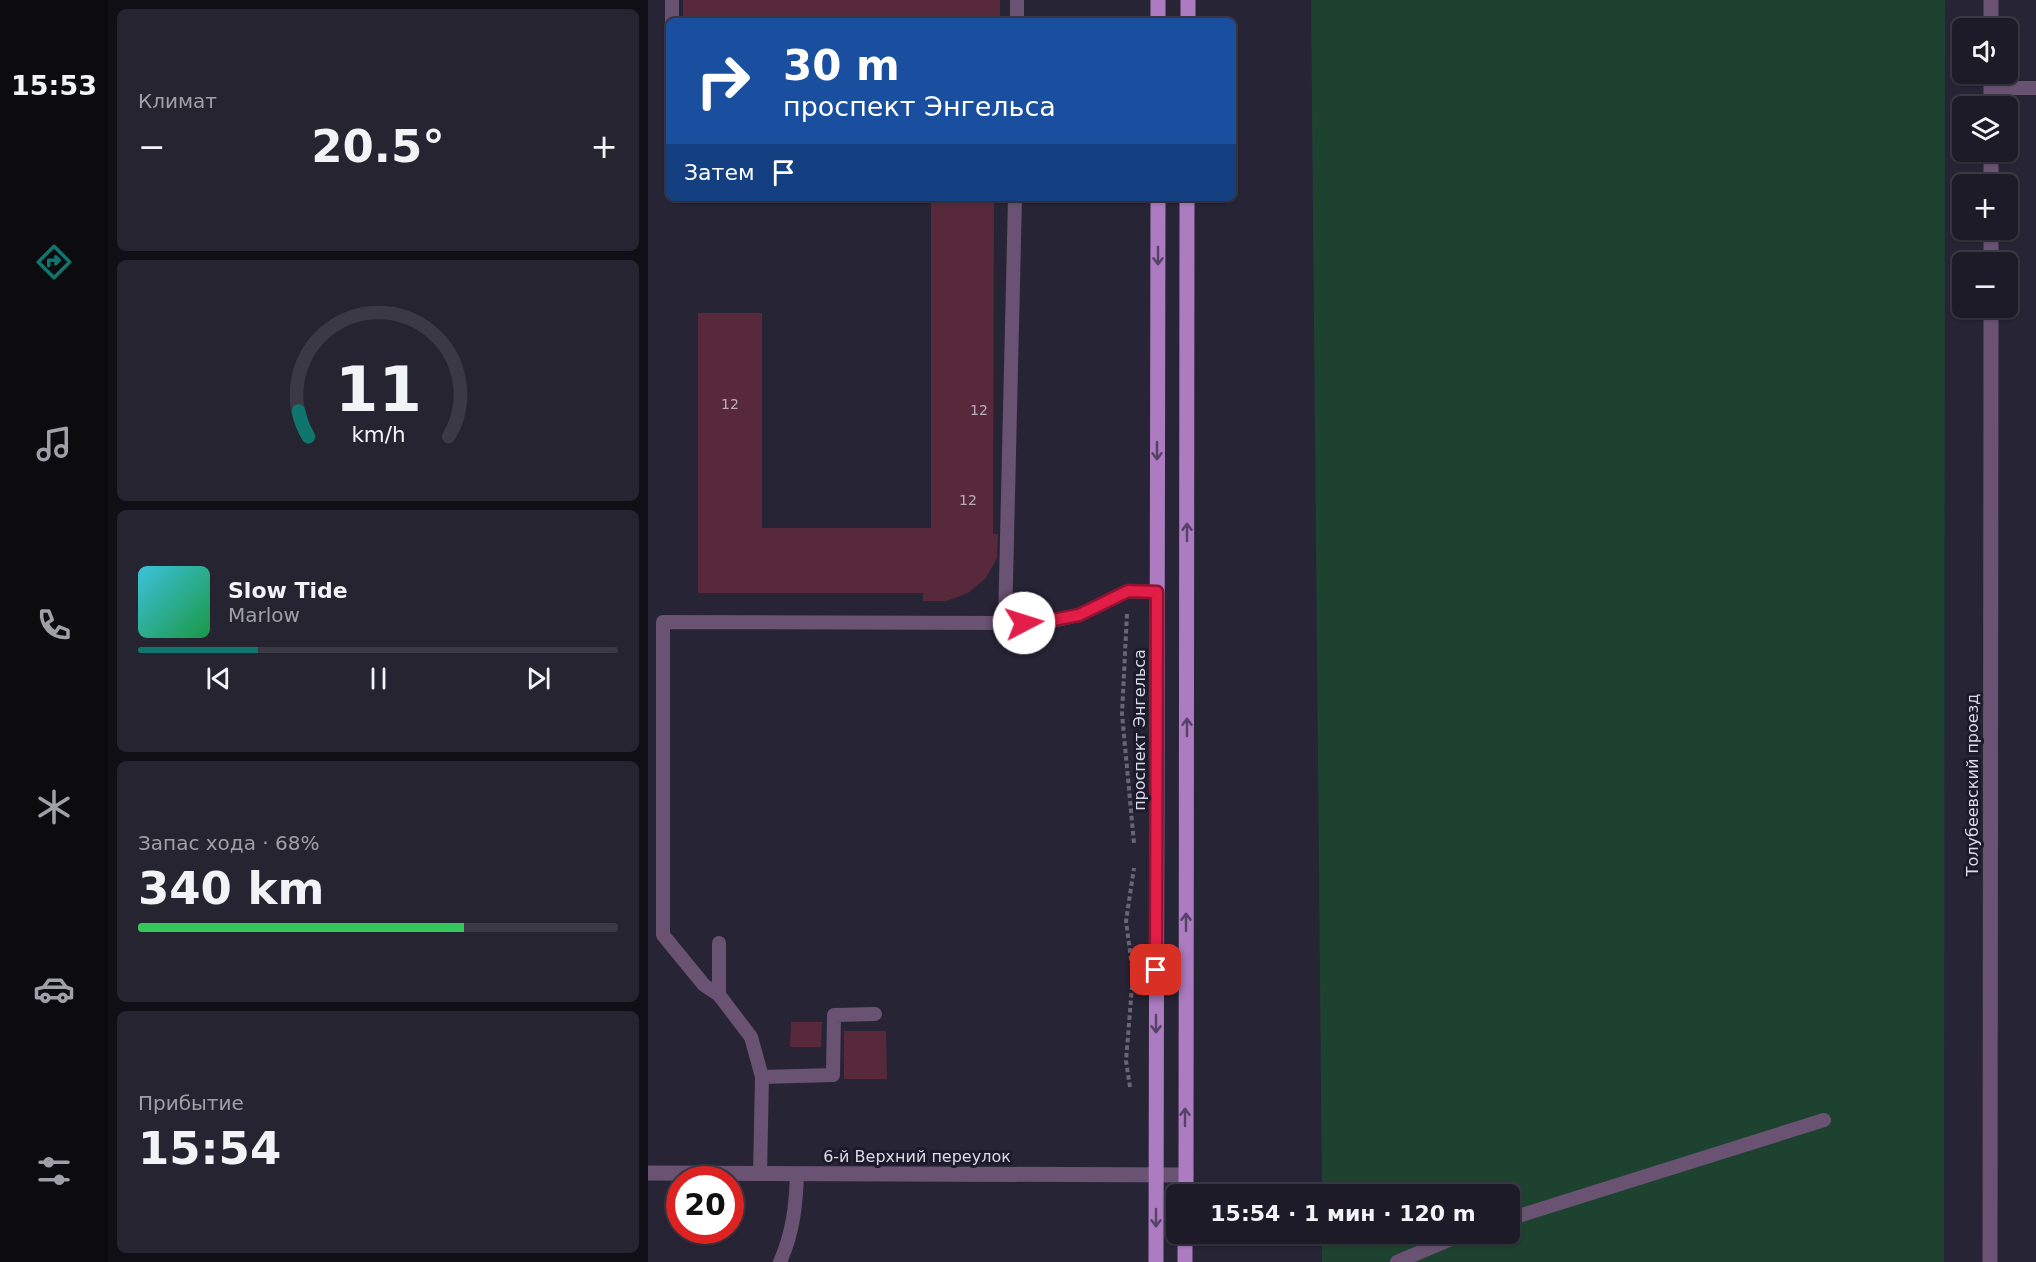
<!DOCTYPE html>
<html lang="ru">
<meta charset="utf-8">
<style>
:root{--surface:#1d1b28;--page:#252430;--text:#f1f3f6;--muted:#a0a1a8;--line:#3b3945;--accent:#0f766e}
body{margin:0;font-family:"DejaVu Sans",sans-serif;background:var(--page);color:var(--text);height:100vh;display:flex;flex-direction:column;font-size:22px;white-space:nowrap}
*{box-sizing:border-box;margin:0}
p{font-size:20px;color:var(--muted)}
.icon{flex:none;width:33px;height:33px;fill:none;stroke:currentColor;stroke-width:2;stroke-linecap:round;stroke-linejoin:round}
.map{position:relative;flex:1;overflow:hidden}
.panel{display:flex;flex-direction:column;gap:9px;padding:9px;background:#100f16;width:540px}
.panel>*{flex:none}
.banner{position:absolute;left:18px;top:18px;width:570px;height:183px;border-radius:9px;box-shadow:0 2px 4px #0004,0 0 0 2px var(--line);background:#1a4fa0;color:#fff;overflow:hidden}
.tools{position:absolute;left:1304px;top:18px;display:grid;gap:12px}
.tools a{display:grid;place-items:center;width:66px;height:66px;border-radius:9px;background:var(--surface);box-shadow:0 2px 4px #0004,0 0 0 2px var(--line);font-size:30px}
.speed{position:absolute;left:18px;top:1166px;display:flex;gap:12px;font-size:30px;font-weight:700;text-align:center}
.speed>*{display:grid;place-content:center;width:78px;height:78px;border-radius:50%;background:var(--surface);box-shadow:0 2px 4px #0004,0 0 0 2px var(--line);line-height:1}
.speed .limit{border:9px solid #d22;background:#fff;color:#111}
.pin{position:absolute;display:grid;place-items:center;width:51px;height:51px;color:#fff;margin:-26px;border-radius:12px;box-shadow:0 3px 9px #0006}
.me{position:absolute;width:66px;margin:-33px;rotate:85deg;stroke-linejoin:round;filter:drop-shadow(0 0 4px #0008)}
.turn{display:flex;align-items:center;gap:21px;height:126px;padding:0 18px;font-size:27px}
.turn .icon{width:78px;height:78px;stroke-width:2.5}
.turn b{display:block;font-size:42px;line-height:51px}
.then{display:flex;align-items:center;height:57px;padding:0 18px;background:#0003;gap:12px;font-size:22px}
.big{font-size:45px;font-weight:700;line-height:1.1}
.panel .widget{flex:1;display:flex;flex-direction:column;justify-content:center;gap:9px;min-width:0;padding:0 21px;border-radius:9px;background:var(--page)}
.panel .dial{align-items:center;gap:0}
.dial svg{height:156px;overflow:visible;fill:none;stroke:var(--line);stroke-width:7;stroke-linecap:round;text-anchor:middle}
.dial text{fill:var(--text);stroke:none}
.song{display:flex;align-items:center;gap:18px}
.cover{width:72px;height:72px;border-radius:9px;background:linear-gradient(135deg,hsl(190 70% 55%),hsl(140 70% 35%))}
.played{height:6px;border-radius:3px;background:linear-gradient(90deg,var(--accent) 25%,var(--line) 25%)}
.keys{display:flex;justify-content:space-around;direction:ltr}
.heat{display:flex;justify-content:space-between;align-items:center;font-size:33px;direction:ltr}
.charge{height:9px;border-radius:4px;background:linear-gradient(90deg,#34c759 68%,var(--line) 0)}
.trip{position:absolute;left:518px;top:1184px;width:354px;height:60px;border-radius:9px;background:var(--surface);box-shadow:0 2px 4px #0004,0 0 0 2px var(--line);font-weight:700;line-height:60px;text-align:center}
main{display:flex;flex:1;min-height:0}
.dock{display:flex;flex-direction:column;width:108px;justify-content:space-around;align-items:center;background:#0c0b10;color:var(--muted)}
.dock .icon{width:42px;height:42px}
.dock .current{color:var(--accent)}
.dock b{font-size:27px;color:var(--text)}
.map>svg:first-child{display:block}
</style>
<main>
<nav class="dock">
<b>15:53</b>
<svg class="icon current" aria-label="directions" viewBox="0 0 24 24"><path d="M12 3l9 9-9 9-9-9zM9 14v-3h6M13 9l2 2-2 2"/></svg>
<svg class="icon" aria-label="music" viewBox="0 0 24 24"><path d="M9 18V5l10-2v13"/><circle cx="6" cy="18" r="3"/><circle cx="16" cy="16" r="3"/></svg>
<svg class="icon" aria-label="phone" viewBox="0 0 24 24"><path d="M5 4h4l2 5-3 2q2 4 5 5l2-3 5 2v4C11 20 4 13 5 4z"/></svg>
<svg class="icon" aria-label="climate" viewBox="0 0 24 24"><path d="M12 3v18M4 7l16 10M4 17L20 7"/></svg>
<svg class="icon" aria-label="car" viewBox="0 0 24 24"><path d="M5 17H2v-5l4-1 3-4h7l3 4 3 1v5h-3M9 17h6M6 11h13"/><circle cx="7" cy="17" r="2"/><circle cx="17" cy="17" r="2"/></svg>
<svg class="icon" aria-label="filters" viewBox="0 0 24 24"><path d="M4 7h16M4 17h16"/><circle cx="9" cy="7" r="2"/><circle cx="15" cy="17" r="2"/></svg>
</nav>
<section class="panel">
<div class="widget"><p>Климат</p>
<div class="heat"><a>−</a><b class="big">20.5°</b><a>+</a></div>
</div>
<div class="widget dial"><svg viewBox="0 0 100 80">
<path d="M14 69A42 42 0 1 1 86 69"/>
<path d="M14 69A42 42 0 0 1 9 56" stroke="#0f766e"/>
<text x="50" y="56" font-size="32" font-weight="700">11</text>
<text x="50" y="72" font-size="11">km/h</text>
</svg></div>
<div class="widget">
<div class="song"><i class="cover"></i><div><b>Slow Tide</b><p>Marlow</p></div></div>
<div class="played"></div>
<div class="keys"><svg class="icon" aria-label="previous" viewBox="0 0 24 24"><path d="M18 5L8 12l10 7zM5 5v14"/></svg><svg class="icon" aria-label="pause" viewBox="0 0 24 24"><path d="M8 5v14M16 5v14"/></svg><svg class="icon" aria-label="next" viewBox="0 0 24 24"><path d="M6 5l10 7-10 7zM19 5v14"/></svg></div>
</div>
<div class="widget"><p>Запас хода · 68%</p><b class="big">340 km</b><div class="charge"></div></div>
<div class="widget"><p>Прибытие</p><b class="big">15:54</b></div>
</section>
<div class="map">
<svg width="1388" height="1262" viewBox="0 0 1388 1262">
<rect width="100%" height="100%" fill="#272436"/>
<!-- green -->
<polygon fill="#1e4230" points="663,0 1297,0 1296,1262 674,1262 674,1233 861,1233 861,1194 674,1194"/>
<!-- building -->
<g fill="#57293b">
<rect x="35" y="0" width="317" height="21"/>
<polygon points="283,198 346,198 345,534 350,534 349,558 338,578 320,593 298,601 275,601 275,593 50,593 50,313 114,313 114,528 283,528"/>
<polygon points="143,1022 174,1022 173,1047 142,1047"/>
<polygon points="196,1031 238,1031 239,1079 196,1079"/>
</g>
<g fill="none" stroke-linecap="round" stroke-linejoin="round">
<!-- path -->
<g stroke="#686676" stroke-width="4" stroke-dasharray="4.5 3" stroke-linecap="butt">
<polyline points="479,614 474,714 486,843"/>
<polyline points="482,1087 478,1061 485,974 478,921 486,868"/>
</g>
<!-- lane -->
<g stroke="#6a5273" stroke-width="14">
<polyline points="24,0 24,21"/>
<polyline points="369,21 369,0"/>
<polyline points="1343,88 1388,88"/>
<polyline points="357,623 395,623 431,615 480,591 509,592"/>
<polyline points="71,995 71,943"/>
<polyline points="114,1077 185,1075 186,1015 227,1014"/>
<polyline points="112,1174 114,1077 103,1037 71,995 56,985 15,935 15,622 357,623 367,198"/>
<polyline points="861,1219 1176,1120"/>
<path d="M132,1262C145,1233 148,1205 149,1174"/>
<polyline points="749,1262 817,1233"/>
</g>
<!-- street -->
<g stroke="#6a5273" stroke-width="15">
<polyline points="1343,28 1343,0"/>
<polyline points="1343,106 1343,74"/>
<polyline points="1343,184 1343,152"/>
<polyline points="1343,262 1343,230"/>
<polyline points="0,1173 538,1175"/>
<polyline points="1342,1262 1343,308"/>
</g>
<!-- primary -->
<g stroke="#ac7bc0" stroke-width="15">
<polyline points="510,21 510,0"/>
<polyline points="540,21 540,0"/>
<polyline points="538,1194 539,198"/>
<polyline points="508,1262 510,198"/>
<polyline points="537,1262 537,1233"/>
</g>
</g>
<!-- one-way arrows -->
<defs><path id="oneway-shaft" d="M-6 0H5M1.5-3L5.5 0L1.5 3" fill="none" stroke-width="1.6" stroke-linecap="round" stroke-linejoin="round" transform="scale(1.5)"/></defs>
<g stroke="#564167">
<use href="#oneway-shaft" transform="translate(510 256) rotate(90)"/>
<use href="#oneway-shaft" transform="translate(509 451) rotate(90)"/>
<use href="#oneway-shaft" transform="translate(539 532) rotate(-90)"/>
<use href="#oneway-shaft" transform="translate(539 727) rotate(-90)"/>
<use href="#oneway-shaft" transform="translate(538 922) rotate(-90)"/>
<use href="#oneway-shaft" transform="translate(508 1024) rotate(90)"/>
<use href="#oneway-shaft" transform="translate(537 1117) rotate(-90)"/>
<use href="#oneway-shaft" transform="translate(508 1218) rotate(90)"/>
</g>
<g fill="none" stroke-linecap="round" stroke-linejoin="round">
<defs>
<polyline id="route" points="376,623 395,622 431,615 480,591 509,592 508,970"/>
</defs>
<!-- route casing -->
<use href="#route" stroke="#92132f" stroke-width="15"/>
<!-- route -->
<use href="#route" stroke="#e11d48" stroke-width="10"/>
</g>
<g text-anchor="middle" stroke-width="6" stroke-linejoin="round" paint-order="stroke">
<!-- number labels -->
<g font-size="14" fill="#baaebb">
<text x="82" y="409">12</text>
<text x="331" y="415">12</text>
<text x="320" y="505">12</text>
</g>
<!-- street labels -->
<g font-size="16" fill="#dbdae6" stroke="#1d1a2c">
<text transform="translate(491 730) rotate(-90)" y="6">проспект Энгельса</text>
<text transform="translate(1324 785) rotate(-90)" y="6">Толубеевский проезд</text>
<text x="269" y="1162">6-й Верхний переулок</text>
</g>
</g>
</svg>
<div class="tools">
<a><svg class="icon" aria-label="sound" viewBox="0 0 24 24"><path d="M4 9h4l5-4v14l-5-4H4zM17 9q2 3 0 6"/></svg></a>
<a><svg class="icon" aria-label="layers" viewBox="0 0 24 24"><path d="M12 4l9 5-9 5-9-5zM3 14l9 5 9-5"/></svg></a>
<a>+</a>
<a>−</a>
</div>
<div class="speed"><div class="limit">20</div></div>
<div class="pin" style="left:508px;top:970px;background:#d93025"><svg class="icon" aria-label="arrive" viewBox="0 0 24 24"><path d="M6 21V4h12l-3 4 3 4H6"/></svg></div>
<svg class="me" style="left:376px;top:623px" viewBox="-20 -20 40 40"><circle r="19" fill="#fff"/><path d="M0-13L10 11 0 6-10 11z" fill="#e11d48"/></svg>
<div class="trip">15:54 · 1 мин · 120 m</div>
<div class="banner">
<div class="turn"><svg class="icon" aria-label="right" viewBox="0 0 24 24"><path d="M7 20v-9h11M14 6l5 5-5 5"/></svg><div><b>30 m</b>проспект Энгельса</div></div>
<div class="then">Затем<svg class="icon" aria-label="arrive" viewBox="0 0 24 24"><path d="M6 21V4h12l-3 4 3 4H6"/></svg></div>
</div>
</div>
</main>
